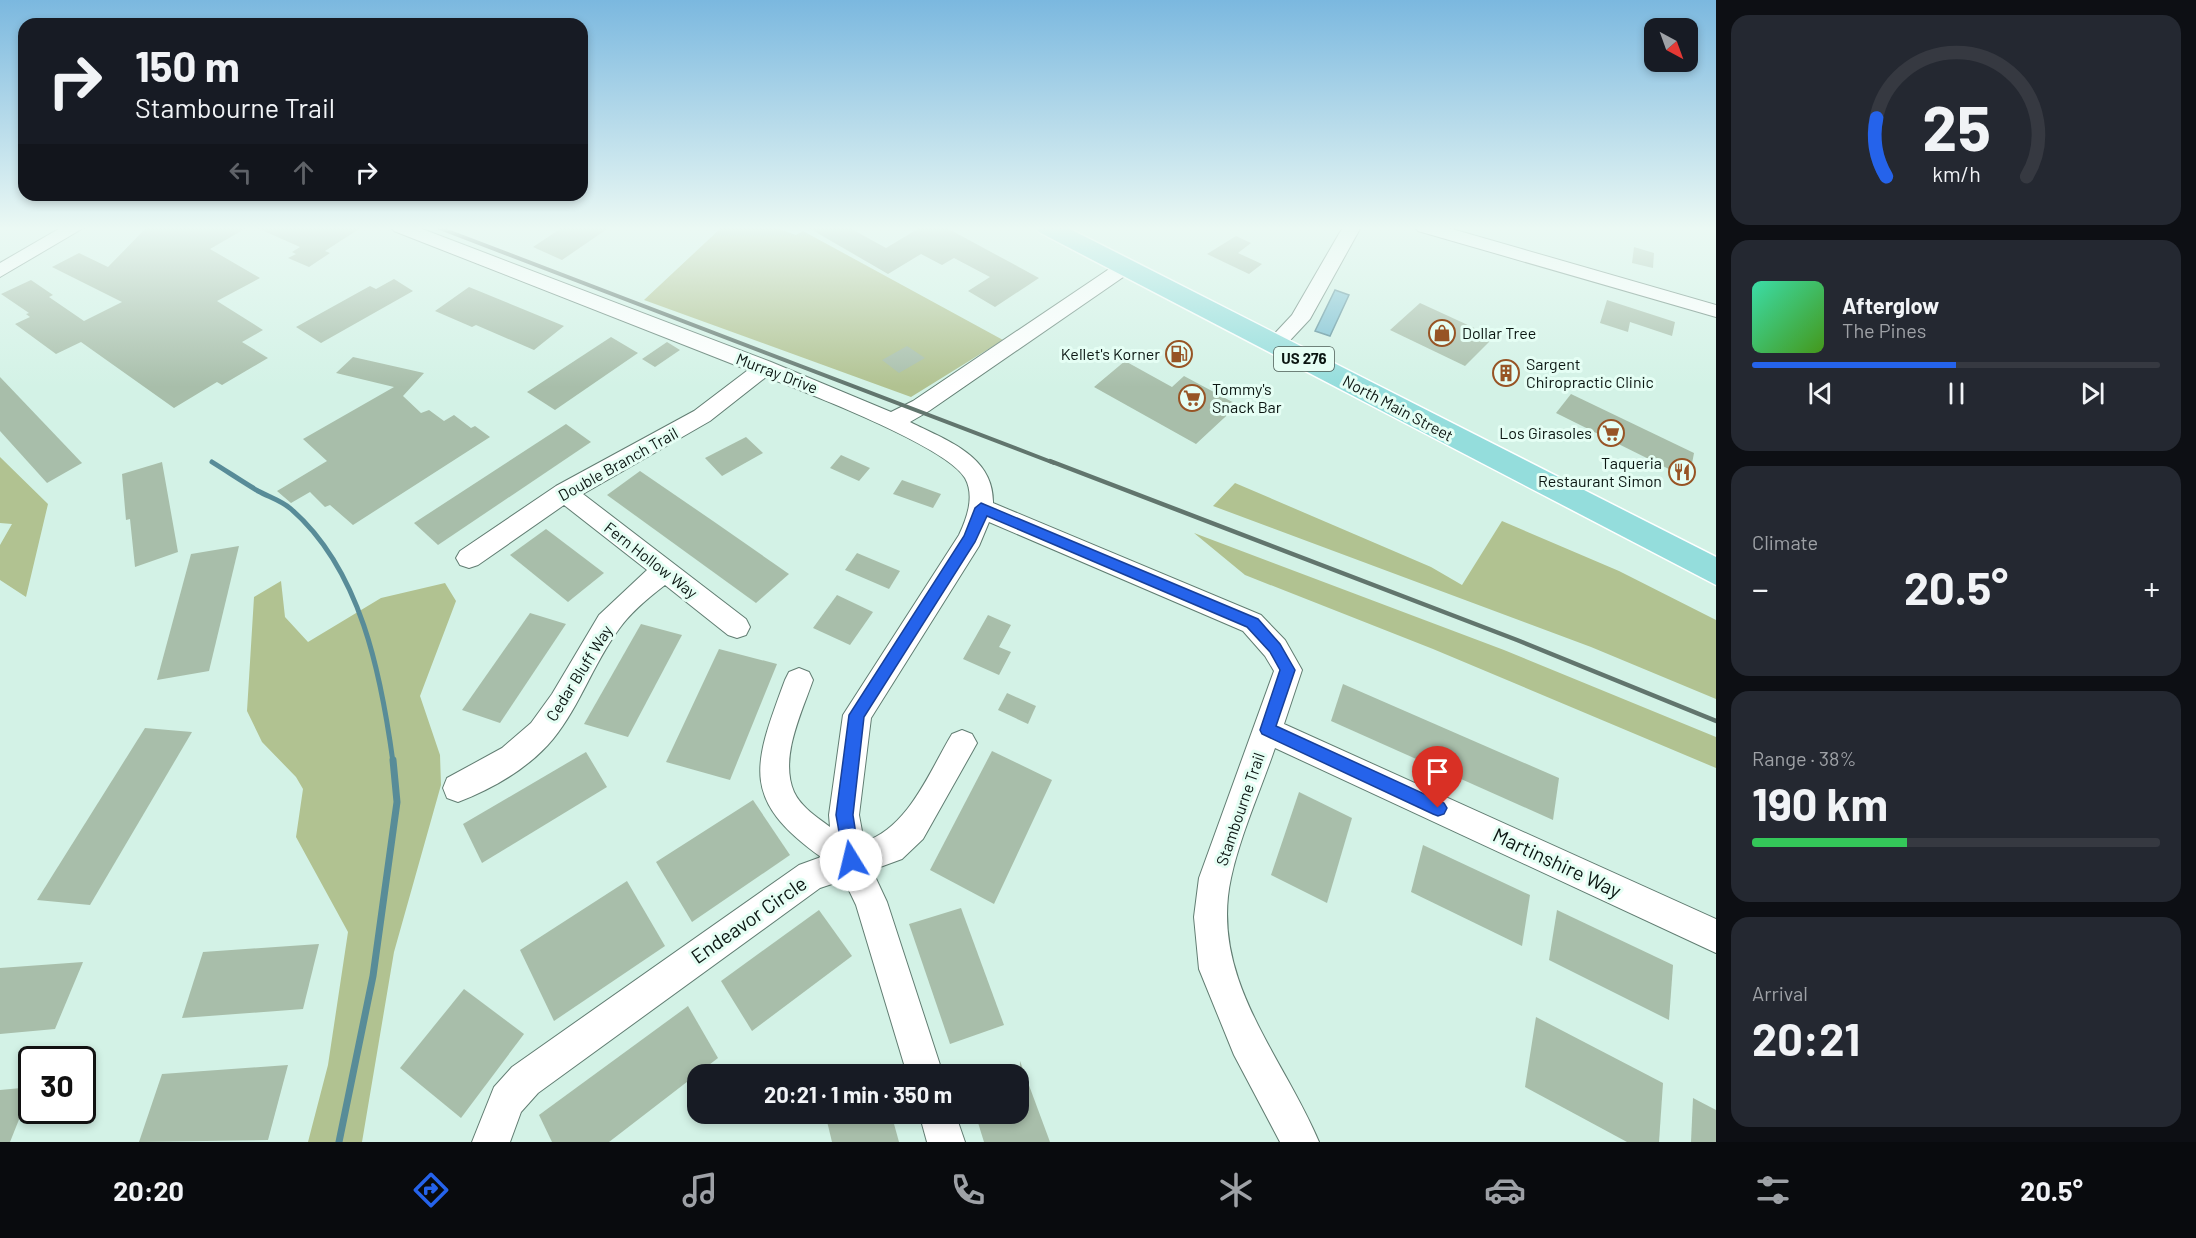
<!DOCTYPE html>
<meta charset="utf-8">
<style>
:root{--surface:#171b24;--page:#242831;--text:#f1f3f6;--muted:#9ea1a6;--line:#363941;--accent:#2563eb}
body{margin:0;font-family:Barlow,sans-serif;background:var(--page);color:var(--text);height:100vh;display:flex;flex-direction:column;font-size:22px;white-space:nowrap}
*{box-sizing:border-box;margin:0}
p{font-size:20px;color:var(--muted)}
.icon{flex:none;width:33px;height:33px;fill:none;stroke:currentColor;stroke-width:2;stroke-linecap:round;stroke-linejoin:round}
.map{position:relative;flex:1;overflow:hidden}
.sheet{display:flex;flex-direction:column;gap:15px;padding:15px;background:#0d0f14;width:480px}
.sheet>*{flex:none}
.banner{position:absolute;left:18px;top:18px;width:570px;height:183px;border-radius:18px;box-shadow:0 3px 9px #0003;background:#171b24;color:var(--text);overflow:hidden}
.needle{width:39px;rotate:139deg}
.tools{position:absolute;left:1644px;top:18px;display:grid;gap:12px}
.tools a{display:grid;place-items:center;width:54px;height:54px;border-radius:12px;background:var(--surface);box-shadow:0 3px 9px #0003;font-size:30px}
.speed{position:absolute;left:18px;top:1046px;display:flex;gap:12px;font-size:30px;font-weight:700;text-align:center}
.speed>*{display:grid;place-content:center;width:78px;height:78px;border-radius:50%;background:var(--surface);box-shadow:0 3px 9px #0003;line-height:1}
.speed .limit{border:3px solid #111;border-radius:9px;background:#fff;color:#111}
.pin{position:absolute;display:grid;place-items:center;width:51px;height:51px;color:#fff;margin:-62px -26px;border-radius:50% 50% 50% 0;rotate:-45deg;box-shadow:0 0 6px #0007}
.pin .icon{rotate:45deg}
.me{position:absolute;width:66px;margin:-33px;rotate:351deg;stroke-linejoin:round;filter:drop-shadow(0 0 4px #0008)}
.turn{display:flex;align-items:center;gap:21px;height:126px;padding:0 18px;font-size:27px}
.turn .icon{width:78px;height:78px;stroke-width:2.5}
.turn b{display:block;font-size:42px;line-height:51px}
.lanes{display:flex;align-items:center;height:57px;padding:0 18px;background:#0003;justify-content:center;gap:30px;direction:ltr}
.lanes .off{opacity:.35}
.big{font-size:45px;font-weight:700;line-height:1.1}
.sheet .card{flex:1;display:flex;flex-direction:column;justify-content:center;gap:9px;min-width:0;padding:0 21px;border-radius:18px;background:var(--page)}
.sheet .dial{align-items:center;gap:0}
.dial svg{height:156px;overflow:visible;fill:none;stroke:var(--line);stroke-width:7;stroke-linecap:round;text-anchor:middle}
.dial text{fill:var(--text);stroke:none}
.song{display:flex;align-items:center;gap:18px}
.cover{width:72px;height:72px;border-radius:9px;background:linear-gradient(135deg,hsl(160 70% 55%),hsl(100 70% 35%))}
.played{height:6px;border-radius:3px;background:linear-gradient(90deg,var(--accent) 50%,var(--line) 50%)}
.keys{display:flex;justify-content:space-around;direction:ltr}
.heat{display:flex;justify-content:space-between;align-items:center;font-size:33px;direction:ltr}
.charge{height:9px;border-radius:4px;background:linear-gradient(90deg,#34c759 38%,var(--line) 0)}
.trip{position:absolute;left:687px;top:1064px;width:342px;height:60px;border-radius:18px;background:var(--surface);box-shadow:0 3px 9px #0003;font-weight:700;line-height:60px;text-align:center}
.tabs{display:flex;height:96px;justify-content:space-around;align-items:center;background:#090b0e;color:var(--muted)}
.tabs .icon{width:42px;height:42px}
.tabs .selected{color:var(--accent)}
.tabs b{font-size:27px;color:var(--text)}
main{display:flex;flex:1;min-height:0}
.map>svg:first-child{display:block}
</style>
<main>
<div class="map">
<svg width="1716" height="1142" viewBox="0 0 1716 1142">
<rect width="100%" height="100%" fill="#d3f2e6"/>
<!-- green -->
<g fill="#b1c291">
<polygon points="722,227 774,227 796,235 803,231 1003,340 911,397 644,300"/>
<polygon points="0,457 48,504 26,597 0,580 0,545 12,524 0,523"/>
<polygon points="1235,483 1431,567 1462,585 1502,521 1619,571 1716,620 1716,699 1591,647 1213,506"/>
<polygon points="1194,533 1504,650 1716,737 1716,768 1433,649 1245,575"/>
<polygon points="281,581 285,617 308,642 381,598 445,583 456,601 420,696 440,755 441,785 394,952 362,1142 308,1142 328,1065 348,932 296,837 303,789 296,777 262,742 247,711 254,597"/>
</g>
<!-- water -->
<polygon fill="#79bed1" stroke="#588c98" stroke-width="1.5" points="1335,290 1349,295 1330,336 1315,331"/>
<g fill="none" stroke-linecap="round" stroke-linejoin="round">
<!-- stream-far1 -->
<path stroke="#588c98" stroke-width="5" d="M212,462C228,472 243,482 258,491C269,497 282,501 291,509C361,570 381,674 393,762"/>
<!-- stream -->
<polyline stroke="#588c98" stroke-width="7" points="339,1142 373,976 397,802 393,760"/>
</g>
<!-- building -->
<g fill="#a8beaa">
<polygon points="147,227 248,227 210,249 260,278 217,301 263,330 242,342 268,358 222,385 217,382 174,408 81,342 56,354 15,324 30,317 26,314 29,313 1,294 31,280 53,295 49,297 84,321 122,302 52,267 79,253 108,267"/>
<polygon points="255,227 362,227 325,251 330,253 309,267 288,258 296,254 292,252 300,247"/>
<polygon points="563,227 610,227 562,260 533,247"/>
<polygon points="807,227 848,227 886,248 921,227 945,227 1039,278 995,307 968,291 990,277 954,258 942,265 921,254 888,274"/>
<polygon points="1236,236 1251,243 1238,253 1262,264 1249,274 1207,254"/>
<polygon points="1634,247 1654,253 1653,268 1632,263"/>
<polygon points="394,279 413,291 321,343 296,327 370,286 376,289"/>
<polygon points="469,287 564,326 534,350 476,325 472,327 435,311"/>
<polygon points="1607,300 1675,322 1672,336 1630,322 1628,332 1600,323"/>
<polygon points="1420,303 1494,337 1465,366 1390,330"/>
<polygon points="611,337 638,353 555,410 527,392"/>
<polygon points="667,342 680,350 655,367 642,359"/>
<polygon points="907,346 925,358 899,373 882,360"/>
<polygon points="353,357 424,373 403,396 421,413 429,410 444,421 454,415 471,428 475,426 490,437 353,525 330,505 325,507 310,492 291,503 277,491 327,461 303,439 394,387 336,373"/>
<polygon points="1125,361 1172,387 1184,376 1238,405 1196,444 1094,387"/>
<polygon points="0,377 82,463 47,483 0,431"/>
<polygon points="1571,394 1694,453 1689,479 1556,413"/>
<polygon points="566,424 591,442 438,545 414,523"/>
<polygon points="746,437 763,453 722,476 705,458"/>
<polygon points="841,455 870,468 859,481 830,468"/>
<polygon points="162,462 178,552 135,567 130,519 126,520 122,474"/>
<polygon points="640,471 713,521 789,574 756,603 607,495"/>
<polygon points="902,480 941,494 933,508 893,494"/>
<polygon points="546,529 604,573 568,602 510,555"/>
<polygon points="239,546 209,671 157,680 191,554"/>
<polygon points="857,553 900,571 889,589 845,570"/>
<polygon points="837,595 873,612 850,645 813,628"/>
<polygon points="530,613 566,624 500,723 462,710"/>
<polygon points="988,615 1011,625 999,647 1011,652 999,675 963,659"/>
<polygon points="641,624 682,635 628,737 584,724"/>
<polygon points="719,649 777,664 730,780 666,762"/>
<polygon points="1343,684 1559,778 1553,820 1331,721"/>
<polygon points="1007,693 1036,706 1028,724 998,710"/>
<polygon points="145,728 192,732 90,905 37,900"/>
<polygon points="992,751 1052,780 994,904 930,870"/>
<polygon points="586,752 607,787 482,863 463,824"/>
<polygon points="1299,792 1352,818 1327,903 1271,875"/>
<polygon points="753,800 790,855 692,922 656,862"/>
<polygon points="1423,845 1530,895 1522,946 1411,892"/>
<polygon points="627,881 665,946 554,1021 520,950"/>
<polygon points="961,908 1004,1025 950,1044 909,924"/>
<polygon points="819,910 852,956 752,1031 721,981"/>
<polygon points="1557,910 1673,965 1669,1020 1549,960"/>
<polygon points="319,944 303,1009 182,1018 203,952"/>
<polygon points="83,962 55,1029 0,1034 0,968"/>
<polygon points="464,989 524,1034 461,1118 400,1068"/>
<polygon points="688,1006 718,1058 609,1142 552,1142 539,1115"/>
<polygon points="1536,1017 1663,1083 1659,1142 1627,1142 1525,1087"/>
<polygon points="1020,1061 1050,1142 984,1142 975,1113 1018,1113"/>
<polygon points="288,1065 268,1140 139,1142 162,1074"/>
<polygon points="32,1087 10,1142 0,1142 0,1090"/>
<polygon points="1693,1098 1716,1110 1716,1142 1691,1142"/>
<polygon points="825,1113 891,1113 899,1142 832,1142"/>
</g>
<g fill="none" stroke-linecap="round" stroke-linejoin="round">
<defs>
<g id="minor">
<polygon points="62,227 85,227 0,277 0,263"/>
<path d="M391,227H417L771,362L891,412L913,401L1118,263H1132L1135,267L1132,271L929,411L910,422C945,440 994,455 993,503L1261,615L1285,640L1302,670L1284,724L1716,919V953L1275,748C1261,789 1240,836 1231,878C1209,978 1283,1056 1319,1142H1280L1234,1055L1199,969L1194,917L1199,878L1274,671L1265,656L1243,631L989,522L979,546L871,718L859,815L864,842C909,827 929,772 952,734L962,730L972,734L977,743L972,752L923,839L902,859L872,870L887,902L943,1074H907L856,905L844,880L820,888L538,1093L521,1112L510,1142H472L494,1087L512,1067L799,865L821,857C739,799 754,764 785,680L789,672L799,668L809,672L813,680C802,712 779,758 794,792C801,807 817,817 830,827L829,815L843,715L959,535C967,518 975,496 965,478C946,446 805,392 766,377L710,421L583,494L746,619L750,627L746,635L737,638L728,635L665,585C648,598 631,612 619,629C593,664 580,706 553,739C529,768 492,789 458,802L447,798L443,788L447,778L502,748L531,723L552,694L599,615L647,570L564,505L478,565L469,568L460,565L456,558L460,551L556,486L694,411L748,370L394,231Z"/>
<polygon points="1343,227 1361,227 1310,319 1281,350 1267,350 1264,345 1292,315"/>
<polygon points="1415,227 1445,227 1716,305 1716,317 1418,231"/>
<polygon points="919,1113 955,1113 965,1142 927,1142"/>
</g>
<polygon id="major" points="1035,227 1066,227 1716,557 1716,585 1039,232"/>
</defs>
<!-- minor casing -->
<use href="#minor" stroke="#617d72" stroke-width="2"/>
<!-- major casing -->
<use href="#major" stroke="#fff" stroke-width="3"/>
<!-- minor -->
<use href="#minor" fill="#fff" fill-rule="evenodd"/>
<!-- major -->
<use href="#major" fill="#94dddc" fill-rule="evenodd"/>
<!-- rail-far1 -->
<polyline stroke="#61756d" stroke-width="4" points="437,227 1054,463"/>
<!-- rail -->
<polyline stroke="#61756d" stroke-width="4.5" points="1050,461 1517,640 1716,721"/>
</g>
<!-- sky -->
<linearGradient id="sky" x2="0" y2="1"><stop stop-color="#7bb8df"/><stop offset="0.59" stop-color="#ebf9f4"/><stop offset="1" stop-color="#ebf9f4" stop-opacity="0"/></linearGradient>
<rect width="1716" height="387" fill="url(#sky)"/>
<!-- route -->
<polygon fill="#2563eb" stroke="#184099" stroke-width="1.5" points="981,503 1258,619 1280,644 1295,670 1276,726 1444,803 1447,808 1444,814 1438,816 1433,814 1262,734 1260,730 1280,670 1270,652 1247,627 987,516 975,542 864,717 853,815 860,860 857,865 851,868 845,865 836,815 849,715 964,536 975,508"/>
<!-- icons -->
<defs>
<symbol id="shop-ring" viewBox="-11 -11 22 22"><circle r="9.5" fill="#e5fef4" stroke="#975425" stroke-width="1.5"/><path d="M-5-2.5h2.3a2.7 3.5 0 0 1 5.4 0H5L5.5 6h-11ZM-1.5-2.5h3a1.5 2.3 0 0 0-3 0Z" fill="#975425"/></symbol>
<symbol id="fuel-ring" viewBox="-11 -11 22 22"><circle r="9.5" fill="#e5fef4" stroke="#975425" stroke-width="1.5"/><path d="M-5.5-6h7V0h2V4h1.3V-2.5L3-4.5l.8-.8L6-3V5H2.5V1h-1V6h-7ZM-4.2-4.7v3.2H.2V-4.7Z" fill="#975425"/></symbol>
<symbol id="building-ring" viewBox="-11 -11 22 22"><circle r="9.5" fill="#e5fef4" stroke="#975425" stroke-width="1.5"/><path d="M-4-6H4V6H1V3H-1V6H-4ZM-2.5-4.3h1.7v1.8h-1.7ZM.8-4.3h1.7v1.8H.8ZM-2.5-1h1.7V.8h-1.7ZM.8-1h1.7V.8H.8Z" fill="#975425"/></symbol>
<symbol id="supermarket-ring" viewBox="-11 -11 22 22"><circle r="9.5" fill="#e5fef4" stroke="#975425" stroke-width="1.5"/><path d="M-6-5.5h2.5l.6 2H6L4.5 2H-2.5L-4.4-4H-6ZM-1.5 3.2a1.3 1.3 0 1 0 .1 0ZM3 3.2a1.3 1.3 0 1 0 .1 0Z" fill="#975425"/></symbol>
<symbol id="restaurant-ring" viewBox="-11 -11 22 22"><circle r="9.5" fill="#e5fef4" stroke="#975425" stroke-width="1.5"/><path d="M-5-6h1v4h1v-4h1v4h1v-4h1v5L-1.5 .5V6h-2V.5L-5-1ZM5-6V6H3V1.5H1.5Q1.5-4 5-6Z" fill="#975425"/></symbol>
</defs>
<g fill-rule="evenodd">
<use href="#shop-ring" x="1427" y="318" width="30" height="30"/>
<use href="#fuel-ring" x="1164" y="339" width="30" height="30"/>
<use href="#building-ring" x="1491" y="358" width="30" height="30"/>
<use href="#supermarket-ring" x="1177" y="383" width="30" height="30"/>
<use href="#supermarket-ring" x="1596" y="418" width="30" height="30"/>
<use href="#restaurant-ring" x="1667" y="457" width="30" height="30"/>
</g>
<g text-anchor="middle" stroke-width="6" stroke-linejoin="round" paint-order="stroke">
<!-- shield labels -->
<rect fill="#e5fef4" stroke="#4c5c56" stroke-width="1.5" x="1274" y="347" width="60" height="24" rx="4.5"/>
<g font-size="15" font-weight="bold" fill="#0b1612">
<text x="1304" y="364">US 276</text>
</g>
<!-- poi labels -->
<g font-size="16" fill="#0b1612" stroke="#e5fef4" text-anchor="start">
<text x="1462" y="339">Dollar Tree</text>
<text x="1160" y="360" text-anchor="end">Kellet's Korner</text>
<text x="1526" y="370">Sargent<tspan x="1526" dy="18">Chiropractic Clinic</tspan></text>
<text x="1212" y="395">Tommy's<tspan x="1212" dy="18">Snack Bar</tspan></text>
<text x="1592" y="439" text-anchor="end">Los Girasoles</text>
<text x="1662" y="469" text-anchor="end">Taqueria<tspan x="1662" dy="18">Restaurant Simon</tspan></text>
</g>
<!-- street labels -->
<g font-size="16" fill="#0b1612" stroke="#e5fef4">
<text transform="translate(777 373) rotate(21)" y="6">Murray Drive</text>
<text transform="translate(1398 408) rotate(28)" y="6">North Main Street</text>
<text transform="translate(618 464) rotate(-29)" y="6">Double Branch Trail</text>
<text transform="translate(651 560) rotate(38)" y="6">Fern Hollow Way</text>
<text transform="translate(579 673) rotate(-58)" y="6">Cedar Bluff Way</text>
<text transform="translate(1240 809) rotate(-71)" y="6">Stambourne Trail</text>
</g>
<!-- near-street labels -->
<g font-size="20" fill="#0b1612" stroke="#e5fef4">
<text transform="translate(1557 863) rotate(25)" y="7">Martinshire Way</text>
<text transform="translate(749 920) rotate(-35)" y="7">Endeavor Circle</text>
</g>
</g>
</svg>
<div class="tools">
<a><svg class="needle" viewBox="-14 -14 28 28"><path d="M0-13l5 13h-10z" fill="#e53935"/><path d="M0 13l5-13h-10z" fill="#9ea1a6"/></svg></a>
</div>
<div class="speed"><div class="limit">30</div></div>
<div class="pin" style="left:1438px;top:808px;background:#d93025"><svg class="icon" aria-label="arrive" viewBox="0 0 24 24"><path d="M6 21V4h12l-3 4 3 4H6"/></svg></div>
<svg class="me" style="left:851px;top:860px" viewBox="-20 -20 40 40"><circle r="19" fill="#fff"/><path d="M0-13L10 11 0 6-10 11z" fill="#2563eb"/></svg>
<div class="trip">20:21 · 1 min · 350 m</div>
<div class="banner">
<div class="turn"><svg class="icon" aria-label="right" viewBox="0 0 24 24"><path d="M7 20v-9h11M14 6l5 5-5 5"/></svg><div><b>150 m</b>Stambourne Trail</div></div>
<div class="lanes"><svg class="icon off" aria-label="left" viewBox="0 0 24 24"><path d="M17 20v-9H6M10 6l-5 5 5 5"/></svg><svg class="icon off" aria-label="ahead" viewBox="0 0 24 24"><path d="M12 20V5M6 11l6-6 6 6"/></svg><svg class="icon" aria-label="right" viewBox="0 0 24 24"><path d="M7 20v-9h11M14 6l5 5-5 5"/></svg></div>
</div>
</div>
<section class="sheet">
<div class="card dial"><svg viewBox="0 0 100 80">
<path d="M14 69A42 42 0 1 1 86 69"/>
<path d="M14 69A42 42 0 0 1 9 39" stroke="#2563eb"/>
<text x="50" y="56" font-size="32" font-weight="700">25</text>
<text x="50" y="72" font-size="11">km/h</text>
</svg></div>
<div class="card">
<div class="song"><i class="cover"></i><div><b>Afterglow</b><p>The Pines</p></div></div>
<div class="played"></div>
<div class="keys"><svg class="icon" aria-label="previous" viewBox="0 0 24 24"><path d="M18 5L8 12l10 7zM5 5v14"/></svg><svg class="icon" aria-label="pause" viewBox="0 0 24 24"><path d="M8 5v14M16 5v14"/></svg><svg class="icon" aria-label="next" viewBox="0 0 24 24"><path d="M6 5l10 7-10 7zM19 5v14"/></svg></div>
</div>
<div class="card"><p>Climate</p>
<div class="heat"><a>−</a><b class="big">20.5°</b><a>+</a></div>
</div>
<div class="card"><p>Range · 38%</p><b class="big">190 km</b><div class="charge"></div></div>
<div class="card"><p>Arrival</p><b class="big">20:21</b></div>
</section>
</main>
<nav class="tabs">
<b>20:20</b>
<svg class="icon selected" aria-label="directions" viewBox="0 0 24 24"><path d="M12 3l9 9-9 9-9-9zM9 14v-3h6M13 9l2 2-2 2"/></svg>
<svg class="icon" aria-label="music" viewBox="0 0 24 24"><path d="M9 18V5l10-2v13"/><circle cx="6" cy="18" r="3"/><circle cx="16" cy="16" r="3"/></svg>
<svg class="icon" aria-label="phone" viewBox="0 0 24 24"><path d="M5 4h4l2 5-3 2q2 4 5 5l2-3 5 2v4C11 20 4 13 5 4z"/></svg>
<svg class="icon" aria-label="climate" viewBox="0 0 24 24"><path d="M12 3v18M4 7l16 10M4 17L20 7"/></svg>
<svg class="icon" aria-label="car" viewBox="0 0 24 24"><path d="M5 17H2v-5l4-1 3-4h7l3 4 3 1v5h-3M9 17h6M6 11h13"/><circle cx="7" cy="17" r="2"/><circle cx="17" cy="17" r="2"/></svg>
<svg class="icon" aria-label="filters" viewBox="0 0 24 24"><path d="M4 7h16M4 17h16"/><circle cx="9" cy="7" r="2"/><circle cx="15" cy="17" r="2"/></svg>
<b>20.5°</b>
</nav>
